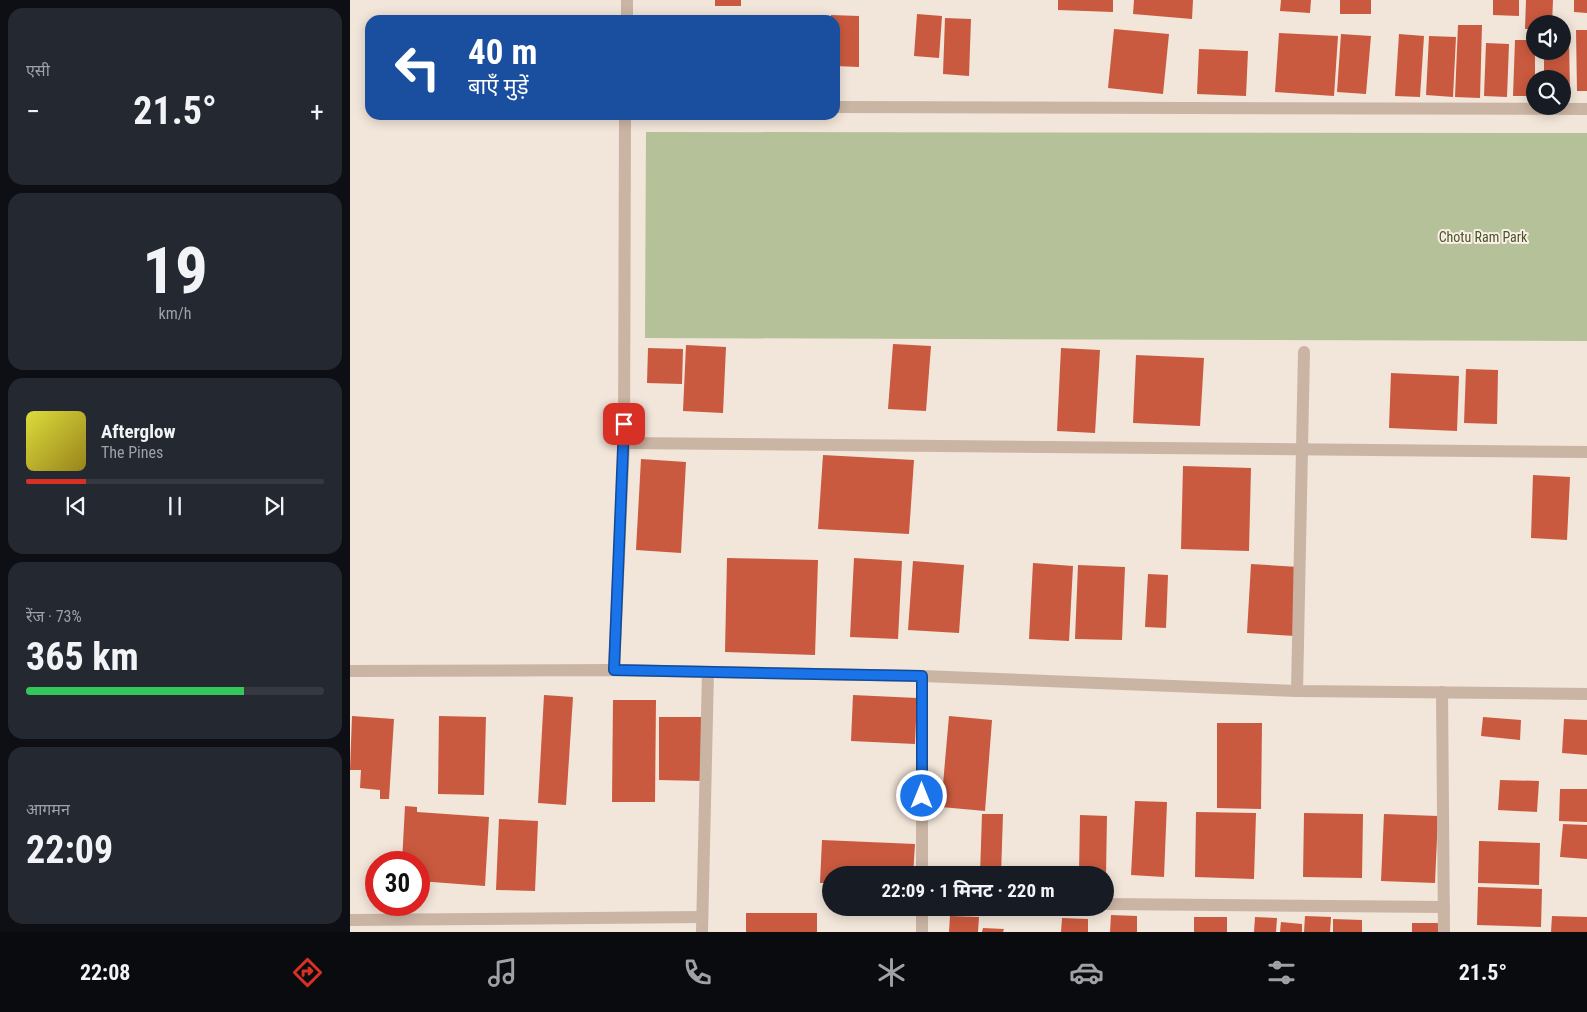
<!DOCTYPE html>
<html lang="hi">
<meta charset="utf-8">
<style>
:root{--surface:#171b24;--page:#242831;--text:#f1f3f6;--muted:#9ea1a6;--line:#363941;--accent:#d93025}
body{margin:0;font-family:"Roboto Condensed","Noto Sans Devanagari",sans-serif;background:var(--page);color:var(--text);height:100vh;display:flex;flex-direction:column;font-size:19px;white-space:nowrap}
*{box-sizing:border-box;margin:0}
p{font-size:16px;color:var(--muted)}
.icon{flex:none;width:28px;height:28px;fill:none;stroke:currentColor;stroke-width:2;stroke-linecap:round;stroke-linejoin:round}
.map{position:relative;flex:1;overflow:hidden}
.drawer{display:flex;flex-direction:column;gap:8px;padding:8px;background:#0d0f14;width:350px}
.drawer>*{flex:none}
.top-card{position:absolute;left:15px;top:15px;width:475px;height:105px;border-radius:15px;box-shadow:0 2px 12px #0003;background:#1a4fa0;color:#fff;overflow:hidden}
.controls{position:absolute;left:1176px;top:15px;display:grid;gap:10px}
.controls a{display:grid;place-items:center;width:45px;height:45px;border-radius:50%;background:var(--surface);box-shadow:0 2px 12px #0003;font-size:25px}
.speed{position:absolute;left:15px;top:851px;display:flex;gap:10px;font-size:25px;font-weight:700;text-align:center}
.speed>*{display:grid;place-content:center;width:65px;height:65px;border-radius:50%;background:var(--surface);box-shadow:0 2px 12px #0003;line-height:1}
.speed .limit{border:8px solid #d22;background:#fff;color:#111}
.pin{position:absolute;display:grid;place-items:center;width:42px;height:42px;color:#fff;margin:-21px;border-radius:10px;box-shadow:0 2px 8px #0006}
.me{position:absolute;width:55px;margin:-28px;rotate:0deg;stroke-linejoin:round;filter:drop-shadow(0 0 4px #0008)}
.turn{display:flex;align-items:center;gap:18px;height:105px;padding:0 20px;font-size:22px}
.turn .icon{width:65px;height:65px;stroke-width:2.5}
.turn b{display:block;font-size:35px;line-height:42px}
.big{font-size:38px;font-weight:700;line-height:1.1}
.drawer .widget{flex:1;display:flex;flex-direction:column;justify-content:center;gap:8px;min-width:0;padding:0 18px;border-radius:15px;background:var(--page)}
.drawer .dial{align-items:center;gap:0}
.dial b{font-size:65px;line-height:1}
.song{display:flex;align-items:center;gap:15px}
.cover{width:60px;height:60px;border-radius:8px;background:linear-gradient(135deg,hsl(60 70% 55%),hsl(50 70% 35%))}
.played{height:5px;border-radius:2px;background:linear-gradient(90deg,var(--accent) 20%,var(--line) 20%)}
.keys{display:flex;justify-content:space-around;direction:ltr}
.heat{display:flex;justify-content:space-between;align-items:center;font-size:28px;direction:ltr}
.charge{height:8px;border-radius:4px;background:linear-gradient(90deg,#34c759 73%,var(--line) 0)}
.trip{position:absolute;left:472px;top:866px;width:292px;height:50px;border-radius:25px;background:var(--surface);box-shadow:0 2px 12px #0003;font-weight:700;line-height:50px;text-align:center}
.tab-bar{display:flex;height:80px;justify-content:space-around;align-items:center;background:#090b0e;color:var(--muted)}
.tab-bar .icon{width:35px;height:35px}
.tab-bar .active{color:var(--accent)}
.tab-bar b{font-size:22px;color:var(--text)}
main{display:flex;flex:1;min-height:0}
.map>svg:first-child{display:block}
</style>
<main>
<section class="drawer">
<div class="widget"><p>एसी</p>
<div class="heat"><a>−</a><b class="big">21.5°</b><a>+</a></div>
</div>
<div class="widget dial"><b>19</b><p>km/h</p></div>
<div class="widget">
<div class="song"><i class="cover"></i><div><b>Afterglow</b><p>The Pines</p></div></div>
<div class="played"></div>
<div class="keys"><svg class="icon" aria-label="previous" viewBox="0 0 24 24"><path d="M18 5L8 12l10 7zM5 5v14"/></svg><svg class="icon" aria-label="pause" viewBox="0 0 24 24"><path d="M8 5v14M16 5v14"/></svg><svg class="icon" aria-label="next" viewBox="0 0 24 24"><path d="M6 5l10 7-10 7zM19 5v14"/></svg></div>
</div>
<div class="widget"><p>रेंज · 73%</p><b class="big">365 km</b><div class="charge"></div></div>
<div class="widget"><p>आगमन</p><b class="big">22:09</b></div>
</section>
<div class="map">
<svg width="1237" height="932" viewBox="0 0 1237 932">
<rect width="100%" height="100%" fill="#f2e5d9"/>
<!-- green -->
<polygon fill="#b5c198" points="296,132 1237,133 1237,341 295,338"/>
<!-- building -->
<g fill="#ca5a3f">
<rect x="365" y="0" width="26" height="6"/>
<polygon points="708,0 763,0 763,12 708,10"/>
<polygon points="784,0 843,0 842,19 783,14"/>
<polygon points="931,0 961,0 960,13 930,11"/>
<rect x="990" y="0" width="31" height="14"/>
<polygon points="1143,0 1169,0 1169,16 1143,15"/>
<polygon points="1176,0 1203,0 1202,24 1185,24 1185,29 1175,29"/>
<polygon points="1224,0 1237,0 1237,13 1224,12"/>
<polygon points="567,14 592,16 589,58 564,56"/>
<polygon points="481,15 509,16 509,67 485,66 485,20 480,20"/>
<polygon points="595,18 621,19 619,76 593,74"/>
<polygon points="1108,25 1132,25 1130,98 1105,97"/>
<polygon points="764,29 819,34 813,94 758,88"/>
<polygon points="1226,30 1237,30 1237,91 1227,91"/>
<polygon points="929,33 988,36 984,96 925,92"/>
<polygon points="991,34 1021,36 1016,94 987,92"/>
<polygon points="1049,34 1074,36 1070,97 1045,96"/>
<polygon points="1079,36 1106,37 1103,97 1076,95"/>
<polygon points="1165,40 1185,40 1185,96 1163,96"/>
<polygon points="1212,40 1219,40 1220,95 1212,95 1212,79 1194,79 1194,51 1212,51"/>
<polygon points="1136,43 1159,44 1157,97 1134,96"/>
<polygon points="849,49 898,51 896,96 847,94"/>
<polygon points="543,344 581,346 576,411 538,409"/>
<polygon points="336,345 376,347 373,413 333,411"/>
<polygon points="298,348 333,349 332,384 297,383"/>
<polygon points="711,348 750,350 745,433 707,431"/>
<polygon points="786,355 854,358 850,426 783,423"/>
<polygon points="1116,369 1148,370 1147,424 1114,423"/>
<polygon points="1041,373 1109,376 1107,431 1039,428"/>
<polygon points="473,455 564,460 559,534 468,529"/>
<polygon points="291,459 336,462 331,553 286,550"/>
<polygon points="833,466 901,468 899,551 831,549"/>
<polygon points="1183,475 1220,477 1217,540 1181,538"/>
<polygon points="377,558 468,560 465,655 375,652"/>
<polygon points="504,558 552,561 548,639 500,637"/>
<polygon points="563,561 614,565 609,633 558,630"/>
<polygon points="683,563 723,566 719,641 679,639"/>
<polygon points="901,564 949,567 945,636 897,633"/>
<polygon points="728,565 775,567 772,640 725,639"/>
<polygon points="798,574 818,575 816,628 795,627"/>
<polygon points="194,695 223,697 216,805 188,803"/>
<polygon points="503,695 567,698 565,744 501,741"/>
<polygon points="263,700 306,700 305,802 262,802"/>
<polygon points="2,716 44,719 39,799 30,799 30,790 10,788 11,770 0,770"/>
<polygon points="89,716 136,717 134,795 88,794"/>
<polygon points="599,716 642,720 635,811 591,807"/>
<polygon points="309,717 352,717 352,781 309,780"/>
<polygon points="1133,717 1171,720 1170,740 1131,736"/>
<polygon points="1214,719 1237,720 1237,755 1212,753"/>
<polygon points="867,723 912,723 911,809 867,808"/>
<polygon points="1150,780 1189,781 1187,812 1148,810"/>
<polygon points="1210,789 1237,789 1237,822 1209,821"/>
<polygon points="785,801 817,802 814,877 781,875"/>
<polygon points="55,806 67,807 67,812 139,817 135,886 69,881 69,862 52,862"/>
<polygon points="846,812 906,813 904,879 845,877"/>
<polygon points="954,813 1013,814 1012,878 953,877"/>
<polygon points="632,814 653,814 651,875 630,875"/>
<polygon points="1034,814 1088,816 1085,883 1031,881"/>
<polygon points="730,815 757,816 756,875 729,875"/>
<polygon points="149,819 188,821 185,891 146,890"/>
<polygon points="1213,824 1237,825 1237,859 1210,857"/>
<polygon points="472,840 565,844 563,875 481,875 481,883 470,883"/>
<polygon points="1129,841 1190,843 1189,885 1128,883"/>
<polygon points="1128,887 1192,889 1191,927 1127,925"/>
<rect x="396" y="913" width="71" height="19"/>
<polygon points="761,915 787,916 787,932 760,932"/>
<polygon points="600,916 629,917 628,932 599,932"/>
<polygon points="955,916 981,917 980,932 954,932"/>
<polygon points="1202,916 1237,917 1237,932 1201,932"/>
<rect x="844" y="917" width="33" height="15"/>
<polygon points="905,917 927,918 926,932 904,932"/>
<polygon points="712,918 738,919 738,932 711,932"/>
<polygon points="983,919 1012,920 1012,932 983,932"/>
<polygon points="931,922 952,924 952,932 930,932"/>
<rect x="1062" y="923" width="28" height="9"/>
<polygon points="633,928 654,929 653,932 632,932"/>
</g>
<g fill="none" stroke-linecap="round" stroke-linejoin="round">
<!-- minor -->
<g stroke="#cab4a4" stroke-width="12">
<polyline points="277,20 277,0"/>
<polyline points="485,107 1237,109"/>
<polyline points="274,443 1237,452"/>
<polyline points="264,670 274,443 275,115"/>
<polyline points="0,671 264,670 572,676 947,691 1237,694"/>
<polyline points="947,691 954,352"/>
<polyline points="1092,692 1094,932"/>
<polyline points="572,875 572,676"/>
<polyline points="756,904 1094,907"/>
<polyline points="0,920 352,917"/>
<polyline points="352,932 358,672"/>
<polyline points="572,932 572,908"/>
</g>
</g>
<g fill="none" stroke-linecap="round" stroke-linejoin="round">
<defs>
<polyline id="route" points="274,424 264,670 572,676 572,796"/>
</defs>
<!-- route casing -->
<use href="#route" stroke="#114b97" stroke-width="12"/>
<!-- route -->
<use href="#route" stroke="#1a73e8" stroke-width="9"/>
</g>
<g text-anchor="middle" stroke-width="4" stroke-linejoin="round" paint-order="stroke">
<!-- park labels -->
<g font-size="14" fill="#475429" stroke="#faefe5">
<text x="1133" y="242">Chotu Ram Park</text>
</g>
</g>
</svg>
<div class="controls">
<a><svg class="icon" aria-label="sound" viewBox="0 0 24 24"><path d="M4 9h4l5-4v14l-5-4H4zM17 9q2 3 0 6"/></svg></a>
<a><svg class="icon" aria-label="search" viewBox="0 0 24 24"><circle cx="10" cy="10" r="6"/><path d="M15 15l6 6"/></svg></a>
</div>
<div class="speed"><div class="limit">30</div></div>
<div class="pin" style="left:274px;top:424px;background:#d93025"><svg class="icon" aria-label="arrive" viewBox="0 0 24 24"><path d="M6 21V4h12l-3 4 3 4H6"/></svg></div>
<svg class="me" style="left:572px;top:796px" viewBox="-20 -20 40 40"><circle r="17" fill="#1a73e8" stroke="#fff" stroke-width="3"/><path d="M0-11L8 9 0 5-8 9z" fill="#fff"/></svg>
<div class="trip">22:09 · 1 मिनट · 220 m</div>
<div class="top-card">
<div class="turn"><svg class="icon" aria-label="left" viewBox="0 0 24 24"><path d="M17 20v-9H6M10 6l-5 5 5 5"/></svg><div><b>40 m</b>बाएँ मुड़ें</div></div>
</div>
</div>
</main>
<nav class="tab-bar">
<b>22:08</b>
<svg class="icon active" aria-label="directions" viewBox="0 0 24 24"><path d="M12 3l9 9-9 9-9-9zM9 14v-3h6M13 9l2 2-2 2"/></svg>
<svg class="icon" aria-label="music" viewBox="0 0 24 24"><path d="M9 18V5l10-2v13"/><circle cx="6" cy="18" r="3"/><circle cx="16" cy="16" r="3"/></svg>
<svg class="icon" aria-label="phone" viewBox="0 0 24 24"><path d="M5 4h4l2 5-3 2q2 4 5 5l2-3 5 2v4C11 20 4 13 5 4z"/></svg>
<svg class="icon" aria-label="climate" viewBox="0 0 24 24"><path d="M12 3v18M4 7l16 10M4 17L20 7"/></svg>
<svg class="icon" aria-label="car" viewBox="0 0 24 24"><path d="M5 17H2v-5l4-1 3-4h7l3 4 3 1v5h-3M9 17h6M6 11h13"/><circle cx="7" cy="17" r="2"/><circle cx="17" cy="17" r="2"/></svg>
<svg class="icon" aria-label="filters" viewBox="0 0 24 24"><path d="M4 7h16M4 17h16"/><circle cx="9" cy="7" r="2"/><circle cx="15" cy="17" r="2"/></svg>
<b>21.5°</b>
</nav>
